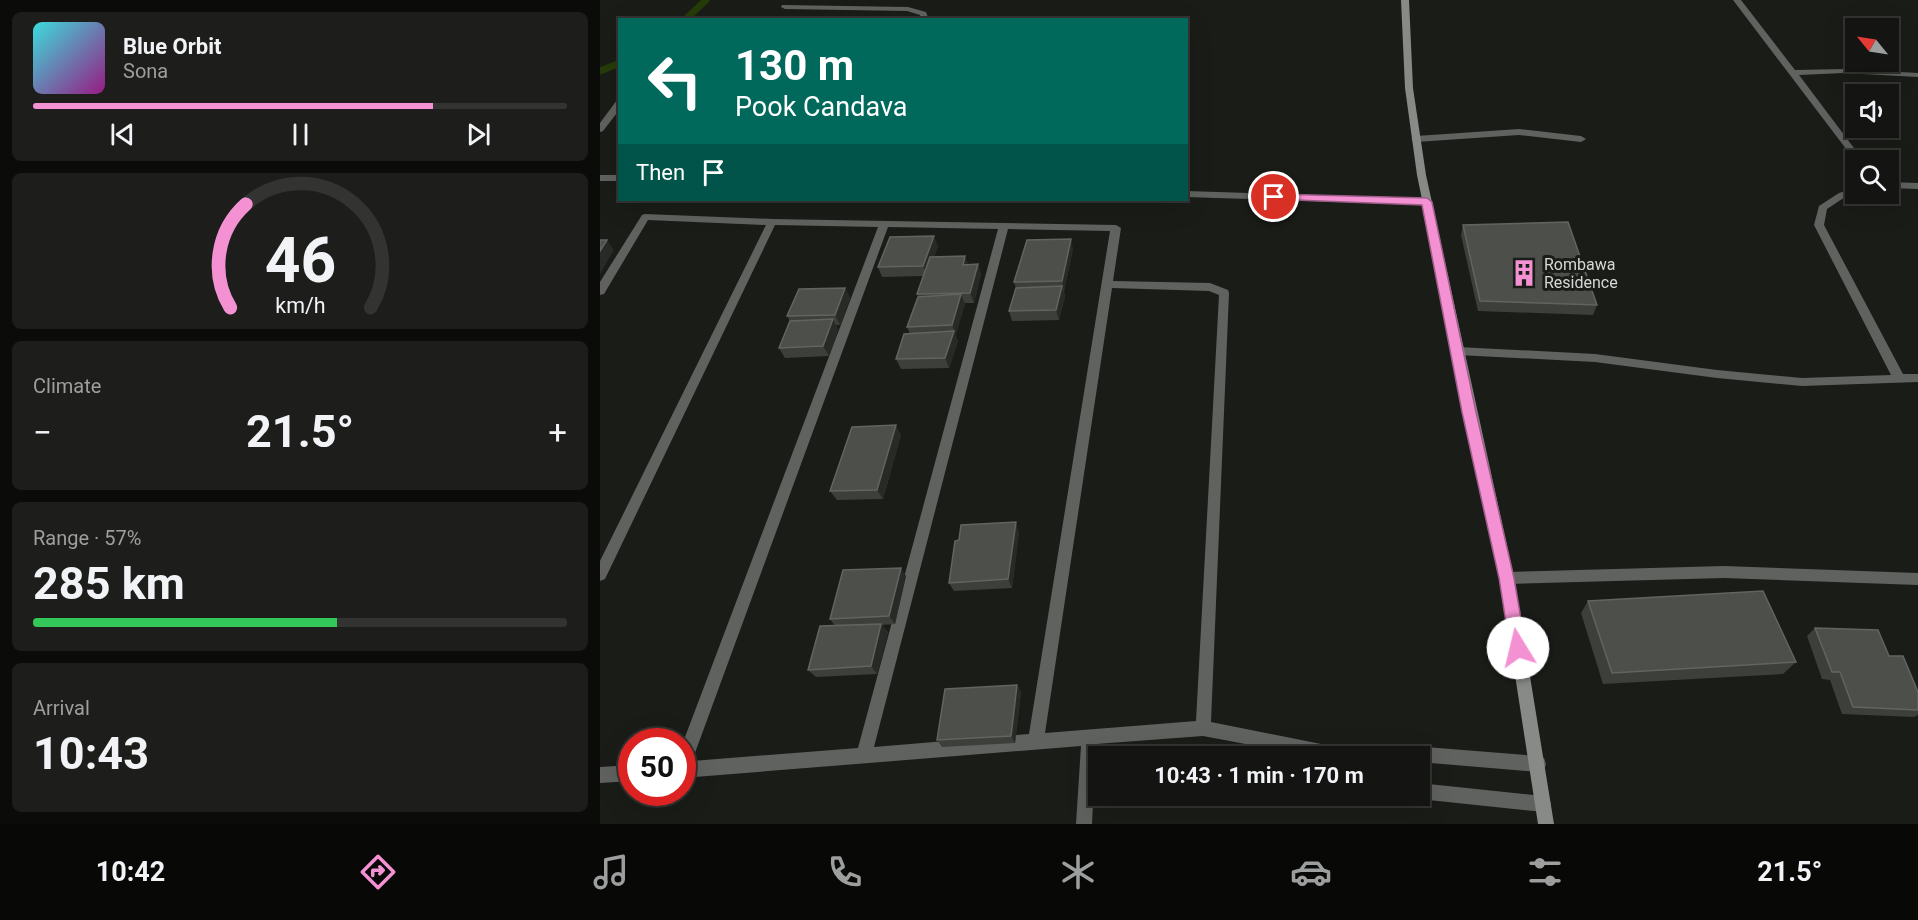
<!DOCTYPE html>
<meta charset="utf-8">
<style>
:root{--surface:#141512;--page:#1d1e1b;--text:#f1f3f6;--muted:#9d9f9f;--line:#333432;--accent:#f491d3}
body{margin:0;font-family:Roboto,sans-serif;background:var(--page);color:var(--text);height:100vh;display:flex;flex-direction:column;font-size:22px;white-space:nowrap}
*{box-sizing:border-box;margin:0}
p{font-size:20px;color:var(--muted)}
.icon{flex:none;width:33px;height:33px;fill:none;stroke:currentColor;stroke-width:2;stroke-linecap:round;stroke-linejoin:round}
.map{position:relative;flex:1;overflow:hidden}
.drawer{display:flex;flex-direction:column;gap:12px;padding:12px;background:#0b0c0a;width:600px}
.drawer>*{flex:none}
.banner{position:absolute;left:18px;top:18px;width:570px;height:183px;border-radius:0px;box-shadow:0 6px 24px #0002,0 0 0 2px var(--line);background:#00695c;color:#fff;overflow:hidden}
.needle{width:39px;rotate:300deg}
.controls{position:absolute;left:1245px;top:18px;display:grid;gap:12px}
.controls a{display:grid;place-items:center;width:54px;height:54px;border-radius:0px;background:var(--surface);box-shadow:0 6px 24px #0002,0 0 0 2px var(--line);font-size:30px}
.speed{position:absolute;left:18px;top:728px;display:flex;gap:12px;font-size:30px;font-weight:700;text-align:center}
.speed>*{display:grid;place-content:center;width:78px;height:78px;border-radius:50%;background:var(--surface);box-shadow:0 6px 24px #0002,0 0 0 2px var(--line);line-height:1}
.speed .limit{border:9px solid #d22;background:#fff;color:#111}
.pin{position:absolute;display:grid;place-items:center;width:51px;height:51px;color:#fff;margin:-26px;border:3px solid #fff;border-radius:50%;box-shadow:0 2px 6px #0007}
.me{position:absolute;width:66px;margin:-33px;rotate:351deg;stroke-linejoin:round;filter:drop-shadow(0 0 4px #0008)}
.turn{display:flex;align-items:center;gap:21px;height:126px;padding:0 18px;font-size:27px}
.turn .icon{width:78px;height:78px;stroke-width:2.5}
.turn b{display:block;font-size:42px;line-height:51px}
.then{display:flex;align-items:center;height:57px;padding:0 18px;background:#0003;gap:12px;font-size:22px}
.big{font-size:45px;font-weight:700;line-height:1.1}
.drawer .widget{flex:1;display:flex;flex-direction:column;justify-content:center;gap:9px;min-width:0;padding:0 21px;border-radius:9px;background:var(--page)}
.drawer .dial{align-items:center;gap:0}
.dial svg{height:156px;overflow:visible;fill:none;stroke:var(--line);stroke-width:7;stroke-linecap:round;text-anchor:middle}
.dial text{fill:var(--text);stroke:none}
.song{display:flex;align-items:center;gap:18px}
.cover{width:72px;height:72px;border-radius:9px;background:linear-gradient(135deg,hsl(180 70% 55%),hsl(310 70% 35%))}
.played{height:6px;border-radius:3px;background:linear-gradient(90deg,var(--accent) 75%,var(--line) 75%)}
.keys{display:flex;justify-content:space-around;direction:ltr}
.heat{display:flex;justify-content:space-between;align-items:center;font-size:33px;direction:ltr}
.charge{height:9px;border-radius:4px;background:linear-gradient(90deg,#34c759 57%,var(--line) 0)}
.trip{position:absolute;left:488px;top:746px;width:342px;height:60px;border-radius:0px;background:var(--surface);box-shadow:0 6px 24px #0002,0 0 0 2px var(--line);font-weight:700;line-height:60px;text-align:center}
.tab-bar{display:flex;height:96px;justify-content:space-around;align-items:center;background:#080807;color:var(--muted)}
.tab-bar .icon{width:42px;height:42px}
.tab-bar .on{color:var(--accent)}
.tab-bar b{font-size:27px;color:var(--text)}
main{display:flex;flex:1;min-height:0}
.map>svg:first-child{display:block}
</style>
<main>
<section class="drawer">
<div class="widget">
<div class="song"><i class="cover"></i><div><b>Blue Orbit</b><p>Sona</p></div></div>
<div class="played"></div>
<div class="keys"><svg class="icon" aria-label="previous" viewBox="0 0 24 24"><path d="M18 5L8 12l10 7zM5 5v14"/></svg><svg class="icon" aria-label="pause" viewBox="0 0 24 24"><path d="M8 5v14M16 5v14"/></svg><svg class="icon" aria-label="next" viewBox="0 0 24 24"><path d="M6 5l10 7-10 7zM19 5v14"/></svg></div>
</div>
<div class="widget dial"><svg viewBox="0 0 100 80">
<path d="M14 69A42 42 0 1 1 86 69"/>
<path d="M14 69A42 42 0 0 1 22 16" stroke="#f491d3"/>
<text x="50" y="56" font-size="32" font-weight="700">46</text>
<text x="50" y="72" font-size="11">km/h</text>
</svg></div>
<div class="widget"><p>Climate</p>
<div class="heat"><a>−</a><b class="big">21.5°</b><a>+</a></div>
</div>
<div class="widget"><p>Range · 57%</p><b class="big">285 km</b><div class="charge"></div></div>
<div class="widget"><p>Arrival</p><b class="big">10:43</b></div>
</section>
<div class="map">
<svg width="1318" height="824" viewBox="0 0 1318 824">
<rect width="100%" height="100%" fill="#1a1c18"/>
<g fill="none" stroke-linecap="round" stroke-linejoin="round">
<!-- stream -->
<g stroke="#253c08" stroke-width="7">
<polyline points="85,20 106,0"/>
<polyline points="0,71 20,63"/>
</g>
<!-- minor -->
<g fill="#606260" fill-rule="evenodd">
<polygon points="1133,0 1141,0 1195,70 1244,69 1318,73 1318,77 1244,73 1199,75 1263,160 1256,162"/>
<polygon points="182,5 308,7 326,12 329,20 321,20 320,15 307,11 185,9 181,7"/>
<polygon points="17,100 20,100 20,109 3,131 0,132 0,123"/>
<polygon points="919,129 981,136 986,139 981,142 919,135 816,142 811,139 816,136"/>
<rect x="0" y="175" width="20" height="6"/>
<polygon points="1288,182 1318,183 1318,189 1288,188"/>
<polygon points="1256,188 1256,194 1258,194 1245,197 1227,209 1224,225 1303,374 1318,374 1318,382 1202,386 1117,378 995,362 858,355 852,351 858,347 995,354 1117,370 1202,378 1291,375 1214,225 1219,206 1239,193"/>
<polygon points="586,191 827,199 832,202 827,205 586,197"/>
<path d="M45,214L172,219L516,225L521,228L513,281L610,283L628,290L629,293L611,722L741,748L747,750L749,756H709L603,736L496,744L492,824H476L481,746L82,778V745L278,227L175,225L5,579L0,581V561L166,225L48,220L4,294L0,295V282L42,215ZM288,227L398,229L258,748L92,761ZM408,229L510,231L429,734L274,747ZM512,288L609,291L619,295L596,721L445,733Z"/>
<polygon points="1124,566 1318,573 1318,585 1124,578 907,584 902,582 900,578 902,574 907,572"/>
<polygon points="813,746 938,756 944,758 946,764 944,770 938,772 819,762 819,756 796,756 798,750"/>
<polygon points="32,765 32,781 0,783 0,767"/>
<polygon points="819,783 943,796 949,798 951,804 949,810 943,812 819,799 813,795 819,795"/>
</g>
<!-- secondary -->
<polygon fill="#888a87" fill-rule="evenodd" points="801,0 809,0 813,88 826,175 914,578 954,824 938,824 900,578 817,175 805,88"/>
</g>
<!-- wall -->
<g fill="#3d3f3b">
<polygon points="863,225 997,305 993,315 878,311 861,235"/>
<polygon points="338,246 334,257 368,264 378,264 381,274 374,303 364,303 365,304 355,335 358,341 349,368 301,369 296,359 310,334 307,327 318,297 317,294 323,276 282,277 278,267"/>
<polygon points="473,249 464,291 465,296 459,320 412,321 409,311 416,288 414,282"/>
<polygon points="245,288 250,298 240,325 236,325 238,330 229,356 185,358 179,348 190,321 187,316"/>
<polygon points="301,435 283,499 237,500 230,491"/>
<polygon points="419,532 412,588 354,591 349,583"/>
<polygon points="306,576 295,624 282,625 288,632 277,674 216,677 208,670 235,626 230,619"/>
<polygon points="988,601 1196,662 1183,674 1003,684 981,613"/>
<polygon points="1215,628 1289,656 1318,692 1318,715 1314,717 1242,714 1230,680 1222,679 1207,636"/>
<polygon points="417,685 421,692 415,743 342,747 337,740"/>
</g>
<!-- shaded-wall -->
<g fill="#282a26">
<polygon points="334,236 338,246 327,276 323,266"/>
<polygon points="471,239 473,249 464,291 462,281"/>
<polygon points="7,240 14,250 0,274 0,251"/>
<polygon points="365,256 369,266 363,265"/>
<polygon points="378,264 381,274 374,303 370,293"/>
<polygon points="462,286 465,296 459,320 456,310"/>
<polygon points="245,288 250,298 240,325 235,315"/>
<polygon points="361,294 365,304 356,335 352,325"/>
<polygon points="233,319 238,330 229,356 223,346"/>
<polygon points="354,331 358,341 349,368 345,358"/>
<polygon points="296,425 301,435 283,499 277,490"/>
<polygon points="416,522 419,532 412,588 408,579"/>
<polygon points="301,568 306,576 295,624 289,616"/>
<polygon points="281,624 288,632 277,674 271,666"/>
<polygon points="417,685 421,692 415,743 411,736"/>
</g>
<!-- building -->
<g fill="#4d4f4b" stroke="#626461" stroke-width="1.5">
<polygon points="968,222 997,305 880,301 863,225"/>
<polygon points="334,236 323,266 278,267 290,237"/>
<polygon points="471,239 462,281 414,282 427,240"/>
<polygon points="0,240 7,240 0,251"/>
<polygon points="365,256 363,265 378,264 370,293 317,294 330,257"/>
<polygon points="462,286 456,310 409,311 416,288"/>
<polygon points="245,288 235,315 187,316 199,289"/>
<polygon points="361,294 352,325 307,327 318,297"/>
<polygon points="233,319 223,346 179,348 190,321"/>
<polygon points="354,331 345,358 296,359 304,334"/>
<polygon points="296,425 277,490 230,491 252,427"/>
<polygon points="416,522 408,579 349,583 355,541 359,540 361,525"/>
<polygon points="301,568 289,616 230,619 243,570"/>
<polygon points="1163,591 1196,662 1012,673 988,601"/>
<polygon points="281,624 271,666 208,670 220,626"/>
<polygon points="1215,628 1278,630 1289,656 1303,656 1318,692 1318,710 1253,707 1240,672 1232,672"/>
<polygon points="417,685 411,736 337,740 345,689"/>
</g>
<!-- route -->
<polygon fill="#f491d3" stroke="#9f5e89" stroke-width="1.5" points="674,194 827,198 832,202 876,412 914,578 926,648 924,653 918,656 912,653 910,648 899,578 862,412 822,205 670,199 668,197"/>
<!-- icons -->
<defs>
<symbol id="building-bare" viewBox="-9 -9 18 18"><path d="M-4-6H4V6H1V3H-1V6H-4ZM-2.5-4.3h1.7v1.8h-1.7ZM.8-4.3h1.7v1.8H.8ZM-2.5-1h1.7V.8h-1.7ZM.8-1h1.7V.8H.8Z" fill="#f491d3" stroke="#1a1c18" stroke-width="2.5" paint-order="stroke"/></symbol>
</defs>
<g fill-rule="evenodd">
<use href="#building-bare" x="905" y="254" width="38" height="38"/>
</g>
<g text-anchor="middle" stroke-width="6" stroke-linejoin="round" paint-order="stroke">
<!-- poi labels -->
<g font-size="16" fill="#d6d8d5" stroke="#1a1c18" text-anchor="start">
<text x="944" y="270">Rombawa<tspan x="944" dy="18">Residence</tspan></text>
</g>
</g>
</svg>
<div class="controls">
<a><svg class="needle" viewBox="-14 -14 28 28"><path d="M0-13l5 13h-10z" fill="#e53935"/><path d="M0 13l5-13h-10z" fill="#9d9f9f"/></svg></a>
<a><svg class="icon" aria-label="sound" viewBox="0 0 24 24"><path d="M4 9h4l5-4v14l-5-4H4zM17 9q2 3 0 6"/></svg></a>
<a><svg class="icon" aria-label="search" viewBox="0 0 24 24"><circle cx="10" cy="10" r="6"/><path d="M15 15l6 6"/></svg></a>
</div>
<div class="speed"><div class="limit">50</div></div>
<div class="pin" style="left:674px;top:197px;background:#d93025"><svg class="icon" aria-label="arrive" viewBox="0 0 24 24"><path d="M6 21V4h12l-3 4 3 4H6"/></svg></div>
<svg class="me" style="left:918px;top:648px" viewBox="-20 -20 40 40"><circle r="19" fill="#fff"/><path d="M0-13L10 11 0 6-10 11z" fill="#f491d3"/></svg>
<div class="trip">10:43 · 1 min · 170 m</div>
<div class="banner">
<div class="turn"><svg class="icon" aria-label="left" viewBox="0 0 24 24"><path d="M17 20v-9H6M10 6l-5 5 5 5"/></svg><div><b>130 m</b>Pook Candava</div></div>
<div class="then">Then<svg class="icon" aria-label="arrive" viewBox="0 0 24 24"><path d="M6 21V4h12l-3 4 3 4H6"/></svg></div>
</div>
</div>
</main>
<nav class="tab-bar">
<b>10:42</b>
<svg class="icon on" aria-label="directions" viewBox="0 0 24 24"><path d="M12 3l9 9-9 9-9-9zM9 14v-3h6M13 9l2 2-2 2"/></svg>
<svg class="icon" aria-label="music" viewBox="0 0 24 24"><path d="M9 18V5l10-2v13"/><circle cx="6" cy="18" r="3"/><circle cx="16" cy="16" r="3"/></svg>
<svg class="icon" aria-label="phone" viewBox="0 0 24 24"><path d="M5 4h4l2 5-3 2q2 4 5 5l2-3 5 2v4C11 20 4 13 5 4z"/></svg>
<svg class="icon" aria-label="climate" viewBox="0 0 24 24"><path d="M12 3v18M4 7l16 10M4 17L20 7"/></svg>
<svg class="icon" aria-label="car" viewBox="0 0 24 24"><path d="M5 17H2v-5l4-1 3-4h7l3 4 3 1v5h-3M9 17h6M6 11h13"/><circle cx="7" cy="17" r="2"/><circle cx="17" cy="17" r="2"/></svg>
<svg class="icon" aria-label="filters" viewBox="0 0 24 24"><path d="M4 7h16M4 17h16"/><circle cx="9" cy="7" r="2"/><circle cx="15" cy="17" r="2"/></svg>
<b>21.5°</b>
</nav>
